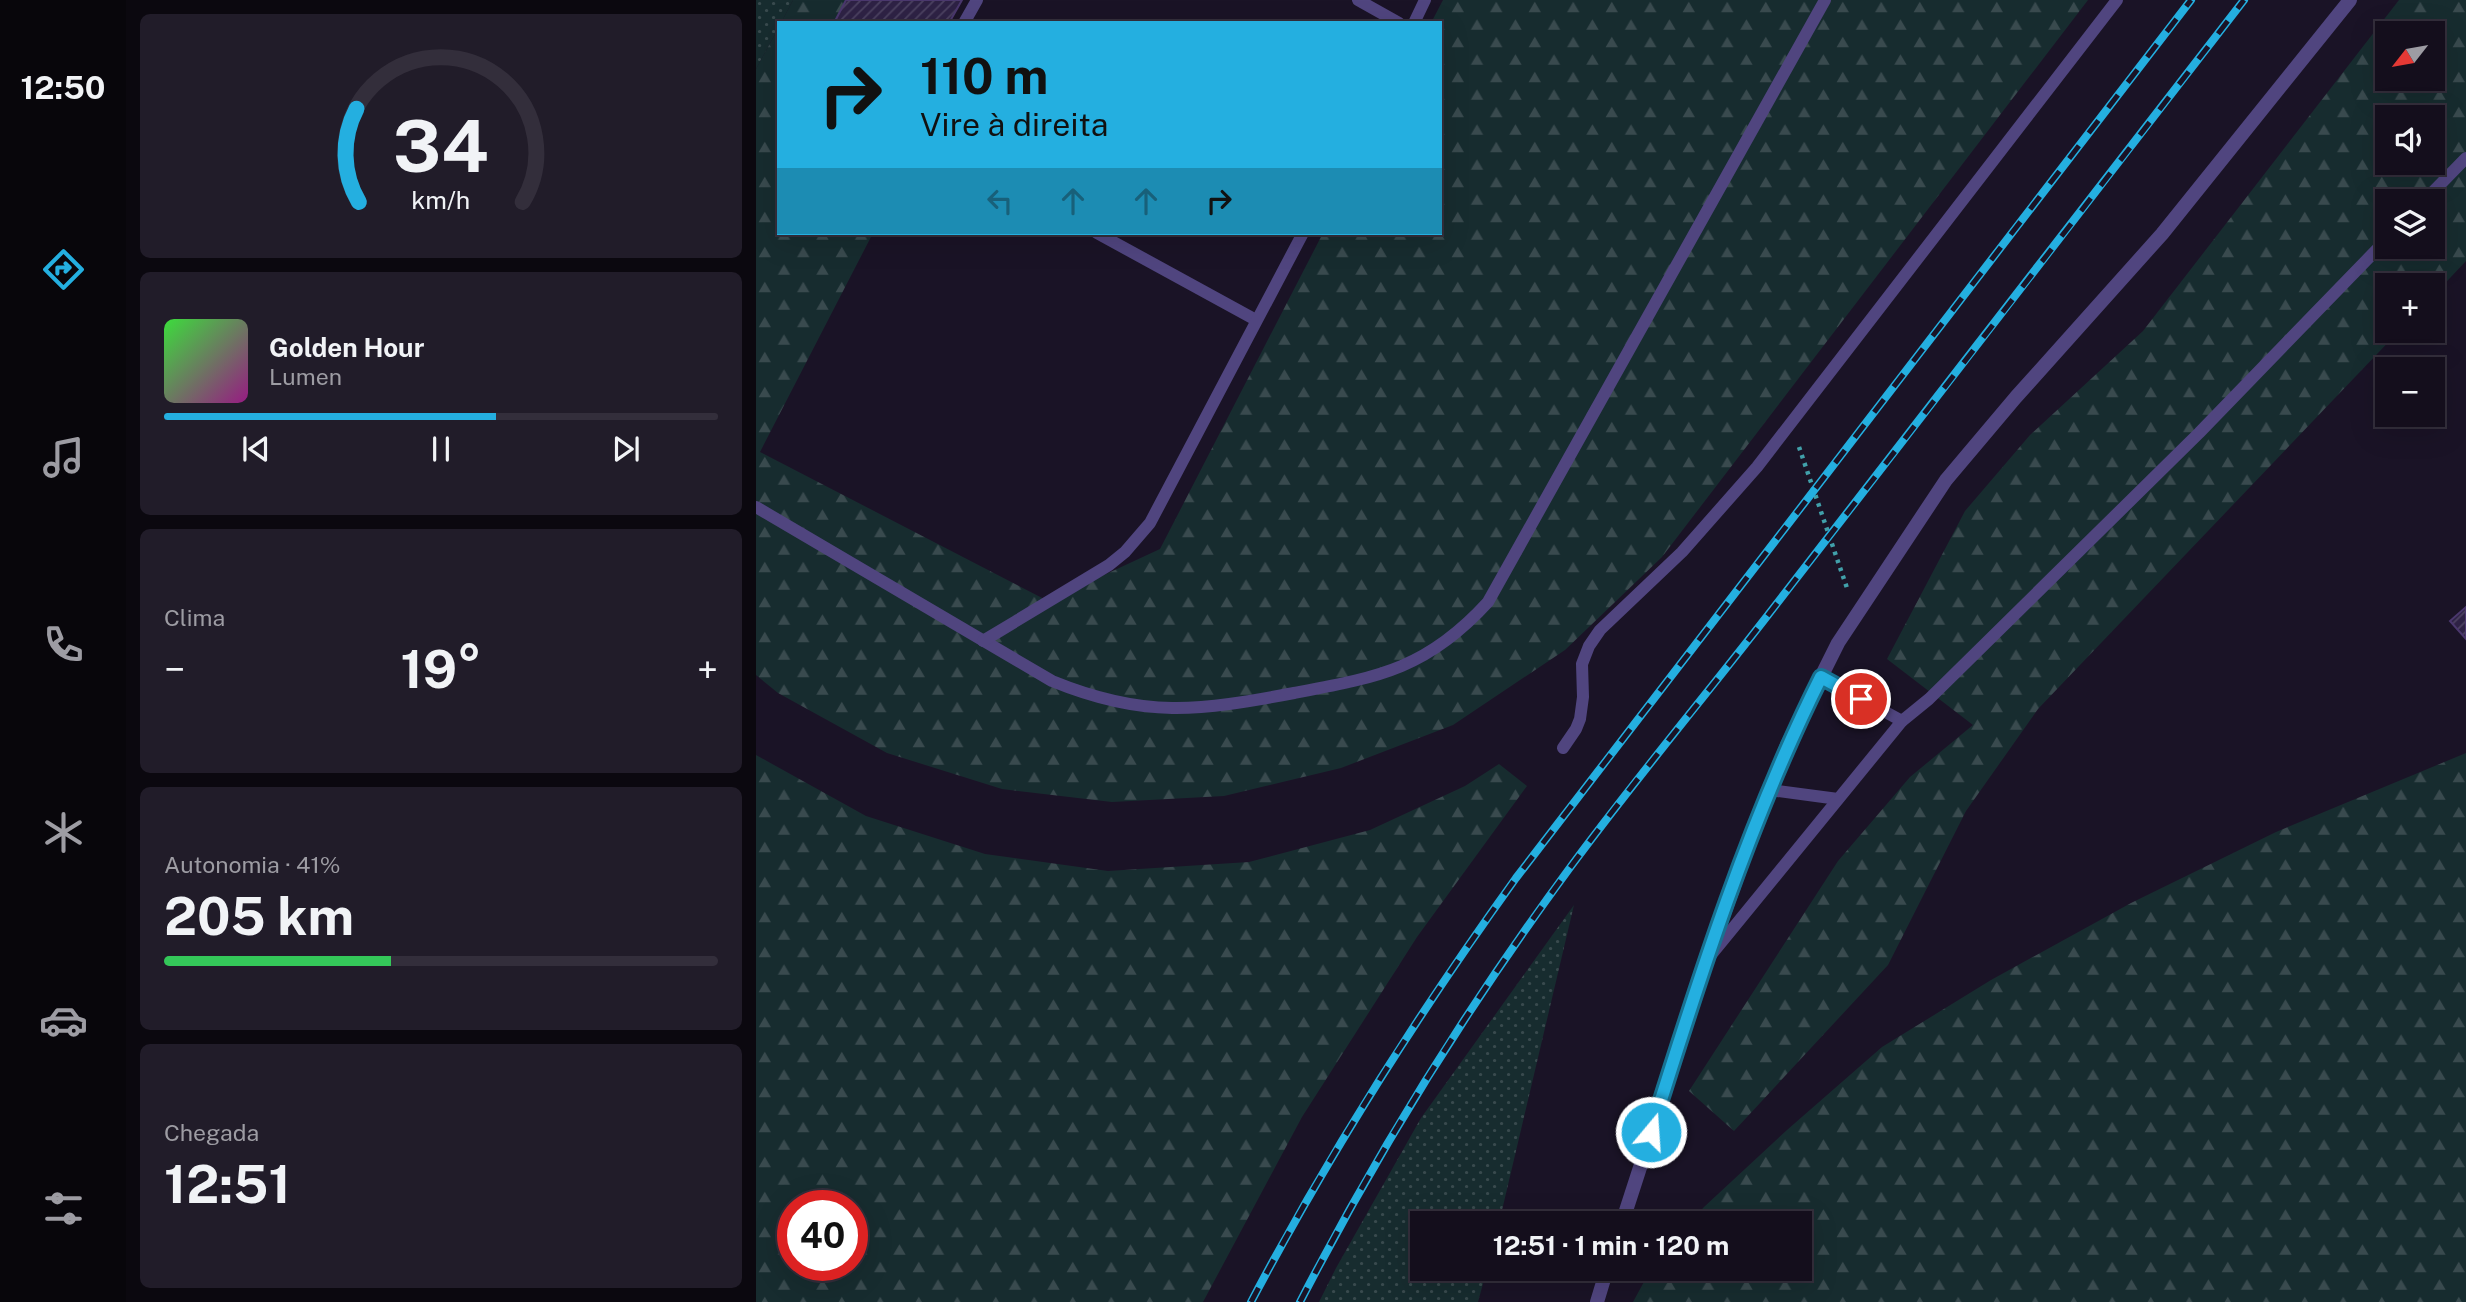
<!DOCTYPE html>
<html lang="pt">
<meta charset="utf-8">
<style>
:root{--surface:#140e1c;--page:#211c29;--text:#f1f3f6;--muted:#9d9ca3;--line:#332e3b;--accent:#24afe0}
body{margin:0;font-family:"Public Sans",sans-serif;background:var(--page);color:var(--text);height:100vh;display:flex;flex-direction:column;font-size:26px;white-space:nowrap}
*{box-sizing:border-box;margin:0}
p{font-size:23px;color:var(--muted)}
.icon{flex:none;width:38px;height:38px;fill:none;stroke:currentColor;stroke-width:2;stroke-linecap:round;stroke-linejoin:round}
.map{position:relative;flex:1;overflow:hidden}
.panel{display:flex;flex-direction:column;gap:14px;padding:14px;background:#0b080f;width:630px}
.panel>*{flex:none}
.top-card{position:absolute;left:21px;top:21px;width:665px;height:214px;border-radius:0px;box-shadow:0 7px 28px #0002,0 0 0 2px var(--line);background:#24afe0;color:#111;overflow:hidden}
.needle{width:46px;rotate:239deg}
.buttons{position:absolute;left:1619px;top:21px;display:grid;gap:14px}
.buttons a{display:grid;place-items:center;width:70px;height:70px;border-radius:0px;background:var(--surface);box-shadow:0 7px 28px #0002,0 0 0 2px var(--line);font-size:35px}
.speed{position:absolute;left:21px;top:1190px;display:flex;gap:14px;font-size:35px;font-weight:700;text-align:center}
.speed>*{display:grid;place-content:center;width:91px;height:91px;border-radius:50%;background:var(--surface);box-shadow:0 7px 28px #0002,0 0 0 2px var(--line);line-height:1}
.speed .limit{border:10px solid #d22;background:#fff;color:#111}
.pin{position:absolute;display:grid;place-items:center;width:60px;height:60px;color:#fff;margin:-30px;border:4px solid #fff;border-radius:50%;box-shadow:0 2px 7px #0007}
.me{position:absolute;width:77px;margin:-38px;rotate:18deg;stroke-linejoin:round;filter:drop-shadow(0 0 5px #0008)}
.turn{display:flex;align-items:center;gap:24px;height:147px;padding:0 28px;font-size:32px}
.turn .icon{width:91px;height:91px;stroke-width:2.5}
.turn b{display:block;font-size:49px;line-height:60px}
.lanes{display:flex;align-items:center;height:66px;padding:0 28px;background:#0003;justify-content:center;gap:35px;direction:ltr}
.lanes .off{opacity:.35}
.big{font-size:52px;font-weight:700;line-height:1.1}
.panel .widget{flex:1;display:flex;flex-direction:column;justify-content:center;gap:10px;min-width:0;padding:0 24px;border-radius:10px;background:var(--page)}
.panel .dial{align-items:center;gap:0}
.dial svg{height:182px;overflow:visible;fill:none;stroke:var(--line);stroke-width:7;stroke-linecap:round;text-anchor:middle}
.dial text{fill:var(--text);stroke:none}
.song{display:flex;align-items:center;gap:21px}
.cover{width:84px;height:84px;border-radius:10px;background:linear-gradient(135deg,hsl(120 70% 55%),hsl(310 70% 35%))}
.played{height:7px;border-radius:4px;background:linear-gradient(90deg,var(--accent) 60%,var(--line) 60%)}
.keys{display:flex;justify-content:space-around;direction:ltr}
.heat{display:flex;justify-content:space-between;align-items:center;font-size:38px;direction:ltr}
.charge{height:10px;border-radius:5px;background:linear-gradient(90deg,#34c759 41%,var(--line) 0)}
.trip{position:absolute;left:654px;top:1211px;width:402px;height:70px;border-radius:0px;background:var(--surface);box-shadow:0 7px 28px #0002,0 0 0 2px var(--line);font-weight:700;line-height:70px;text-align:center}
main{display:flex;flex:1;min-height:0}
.dock{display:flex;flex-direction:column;width:126px;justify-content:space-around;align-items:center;background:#08060b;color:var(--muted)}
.dock .icon{width:49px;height:49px}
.dock .active{color:var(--accent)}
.dock b{font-size:32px;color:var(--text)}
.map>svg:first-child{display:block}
</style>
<main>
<nav class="dock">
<b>12:50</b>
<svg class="icon active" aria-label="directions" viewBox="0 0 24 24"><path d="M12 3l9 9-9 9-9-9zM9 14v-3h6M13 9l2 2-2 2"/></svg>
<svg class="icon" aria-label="music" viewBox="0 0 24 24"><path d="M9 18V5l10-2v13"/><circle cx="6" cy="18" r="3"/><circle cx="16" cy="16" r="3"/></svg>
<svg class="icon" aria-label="phone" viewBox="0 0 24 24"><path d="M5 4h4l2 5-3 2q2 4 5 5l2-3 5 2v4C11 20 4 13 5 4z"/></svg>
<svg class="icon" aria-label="climate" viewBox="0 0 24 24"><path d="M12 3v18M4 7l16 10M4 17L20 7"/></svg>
<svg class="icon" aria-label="car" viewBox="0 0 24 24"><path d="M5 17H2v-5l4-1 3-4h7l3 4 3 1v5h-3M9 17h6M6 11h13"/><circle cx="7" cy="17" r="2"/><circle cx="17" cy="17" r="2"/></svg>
<svg class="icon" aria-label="filters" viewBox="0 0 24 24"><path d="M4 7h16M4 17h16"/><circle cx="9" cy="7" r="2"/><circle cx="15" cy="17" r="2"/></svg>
</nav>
<section class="panel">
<div class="widget dial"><svg viewBox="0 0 100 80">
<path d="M14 69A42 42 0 1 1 86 69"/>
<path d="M14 69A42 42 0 0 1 13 28" stroke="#24afe0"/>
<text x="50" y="56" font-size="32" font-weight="700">34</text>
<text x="50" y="72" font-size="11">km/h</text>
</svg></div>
<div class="widget">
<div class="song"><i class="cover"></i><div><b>Golden Hour</b><p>Lumen</p></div></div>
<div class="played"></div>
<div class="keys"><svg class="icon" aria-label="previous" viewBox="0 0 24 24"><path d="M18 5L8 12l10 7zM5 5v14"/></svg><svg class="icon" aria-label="pause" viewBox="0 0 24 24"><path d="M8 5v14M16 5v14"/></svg><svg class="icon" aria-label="next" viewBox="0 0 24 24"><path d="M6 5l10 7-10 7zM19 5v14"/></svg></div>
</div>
<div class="widget"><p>Clima</p>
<div class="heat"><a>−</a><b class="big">19°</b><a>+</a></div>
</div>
<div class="widget"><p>Autonomia · 41%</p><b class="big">205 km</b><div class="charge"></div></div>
<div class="widget"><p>Chegada</p><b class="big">12:51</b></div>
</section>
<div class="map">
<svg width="1710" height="1302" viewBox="0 0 1710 1302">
<defs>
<pattern id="grass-dots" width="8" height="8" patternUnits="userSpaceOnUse" patternTransform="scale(1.75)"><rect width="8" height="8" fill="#172c2f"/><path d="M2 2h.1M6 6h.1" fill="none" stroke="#394a4e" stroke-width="1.8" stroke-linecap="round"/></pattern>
<pattern id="forest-firs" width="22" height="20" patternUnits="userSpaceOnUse" patternTransform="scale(1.75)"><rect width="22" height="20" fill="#172c2f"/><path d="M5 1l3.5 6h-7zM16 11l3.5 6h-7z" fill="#394a4e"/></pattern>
<pattern id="building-hatch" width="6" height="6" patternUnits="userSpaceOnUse" patternTransform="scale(1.75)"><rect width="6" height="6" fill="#2e2245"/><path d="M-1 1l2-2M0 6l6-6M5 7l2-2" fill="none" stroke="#4c4261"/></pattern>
</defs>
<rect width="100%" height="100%" fill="#1a1326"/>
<!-- grass -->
<g fill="url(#grass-dots)">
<polygon points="0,0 37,0 25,23 23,23 23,27 0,69"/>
<polygon points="818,905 743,1223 667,1223 667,1269 731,1269 722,1302 563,1302 580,1268 665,1118"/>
</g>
<!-- forest -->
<g fill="url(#forest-firs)" fill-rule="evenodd">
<polygon points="37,0 139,0 128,23 25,23"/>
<polygon points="687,0 1332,0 906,557 809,650 697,725 585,768 468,796 356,802 246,789 131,753 22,693 0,675 0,69 23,27 23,233 117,233 4,452 292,601 404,549 567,233 684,233 684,23 675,23"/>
<path d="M1643,0H1710V261L1677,296L1676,285H1631V331H1643L1282,709L1210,811L1132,965L978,1131L933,1091L1082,861L1154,777L1217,725L1131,659L1209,511L1274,435L1387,331ZM1631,33H1676V79H1631ZM1631,117H1676V163H1631ZM1631,201H1676V247H1631Z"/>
<polygon points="1710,753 1710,1302 877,1302 895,1269 1045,1269 1045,1223 934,1223 948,1207 1031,1130 1126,1047 1235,980 1375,903 1520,832"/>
<path d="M0,755L110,816L229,854L352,871L493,862L614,830L709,786L743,764L771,786L661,937L546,1117L447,1302H0ZM37,1206H96V1265H37Z"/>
</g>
<!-- building -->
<g fill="url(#building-hatch)" stroke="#4a376d" stroke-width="2">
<polygon points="90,0 206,0 193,23 78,23"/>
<polygon points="1656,276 1666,285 1648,285"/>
<polygon points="1710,607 1710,639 1694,621"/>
</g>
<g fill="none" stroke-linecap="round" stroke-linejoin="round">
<!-- path -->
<polyline stroke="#41a0aa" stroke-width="4.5" stroke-dasharray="3.5 5" stroke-linecap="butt" points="1043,447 1092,591"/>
<!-- service -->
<g stroke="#50457f" stroke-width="12">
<polyline points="602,0 643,23"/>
<polyline points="208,23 221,0"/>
<polyline points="658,23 669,0"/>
<polyline points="1668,201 1710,158"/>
<polyline points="341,233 500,320"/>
<path d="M0,507L296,681C389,719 443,711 538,693C623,677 671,669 732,602L1069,0"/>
<polyline points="227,641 353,565 369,552 394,523 547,233"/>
<polyline points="1065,677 1146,721 1173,699 1443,433 1631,239"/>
<polyline points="807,748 820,729 824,719 827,697 826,664 833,646 844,630 926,552 1001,467 1361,0"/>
<polyline points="1014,790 1082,799"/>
<polyline points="955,955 1146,721"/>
</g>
<!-- tertiary -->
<g stroke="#50457f" stroke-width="14">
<polyline points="866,1223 951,961 995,839 1031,745 1082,643 1190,480 1260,397 1406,234 1594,0"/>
<polyline points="841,1302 851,1269"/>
</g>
<defs>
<g id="rail">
<path d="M495,1302C573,1154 662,1014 760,878L1435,0"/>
<path d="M544,1302C622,1151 712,1006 813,869C877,782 946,700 1012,615C1171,410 1330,205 1488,0"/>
</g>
</defs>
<!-- rail casing -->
<use href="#rail" stroke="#24afe0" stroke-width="8"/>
<!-- rail -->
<use href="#rail" stroke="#1a1326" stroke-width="5" stroke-dasharray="16" stroke-linecap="butt"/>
</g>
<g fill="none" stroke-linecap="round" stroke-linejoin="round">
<defs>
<path id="route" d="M895,1132C943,978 993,821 1065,677L1105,699"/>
</defs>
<!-- route casing -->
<use href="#route" stroke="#177292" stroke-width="18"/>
<!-- route -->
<use href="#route" stroke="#24afe0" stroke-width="12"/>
</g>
</svg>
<div class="buttons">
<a><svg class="needle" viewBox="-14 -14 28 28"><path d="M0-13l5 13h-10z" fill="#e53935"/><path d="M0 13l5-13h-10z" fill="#9d9ca3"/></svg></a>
<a><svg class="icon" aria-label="sound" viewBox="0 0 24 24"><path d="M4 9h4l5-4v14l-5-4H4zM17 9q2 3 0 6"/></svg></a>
<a><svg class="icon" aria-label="layers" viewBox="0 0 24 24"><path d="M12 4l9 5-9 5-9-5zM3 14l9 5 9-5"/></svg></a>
<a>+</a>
<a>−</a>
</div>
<div class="speed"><div class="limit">40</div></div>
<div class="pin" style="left:1105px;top:699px;background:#d93025"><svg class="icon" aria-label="arrive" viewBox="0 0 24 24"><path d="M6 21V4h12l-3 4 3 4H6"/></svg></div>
<svg class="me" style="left:895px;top:1132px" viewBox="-20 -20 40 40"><circle r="17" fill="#24afe0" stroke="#fff" stroke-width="3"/><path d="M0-11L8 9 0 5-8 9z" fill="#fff"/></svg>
<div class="trip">12:51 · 1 min · 120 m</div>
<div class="top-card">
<div class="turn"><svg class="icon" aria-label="right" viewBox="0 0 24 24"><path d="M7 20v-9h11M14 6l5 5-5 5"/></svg><div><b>110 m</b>Vire à direita</div></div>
<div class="lanes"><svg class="icon off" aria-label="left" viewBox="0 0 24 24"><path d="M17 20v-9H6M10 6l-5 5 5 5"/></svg><svg class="icon off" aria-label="ahead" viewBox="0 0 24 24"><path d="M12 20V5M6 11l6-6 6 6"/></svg><svg class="icon off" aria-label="ahead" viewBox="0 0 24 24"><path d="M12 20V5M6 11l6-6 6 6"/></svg><svg class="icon" aria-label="right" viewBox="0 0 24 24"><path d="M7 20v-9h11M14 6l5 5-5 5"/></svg></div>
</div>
</div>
</main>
